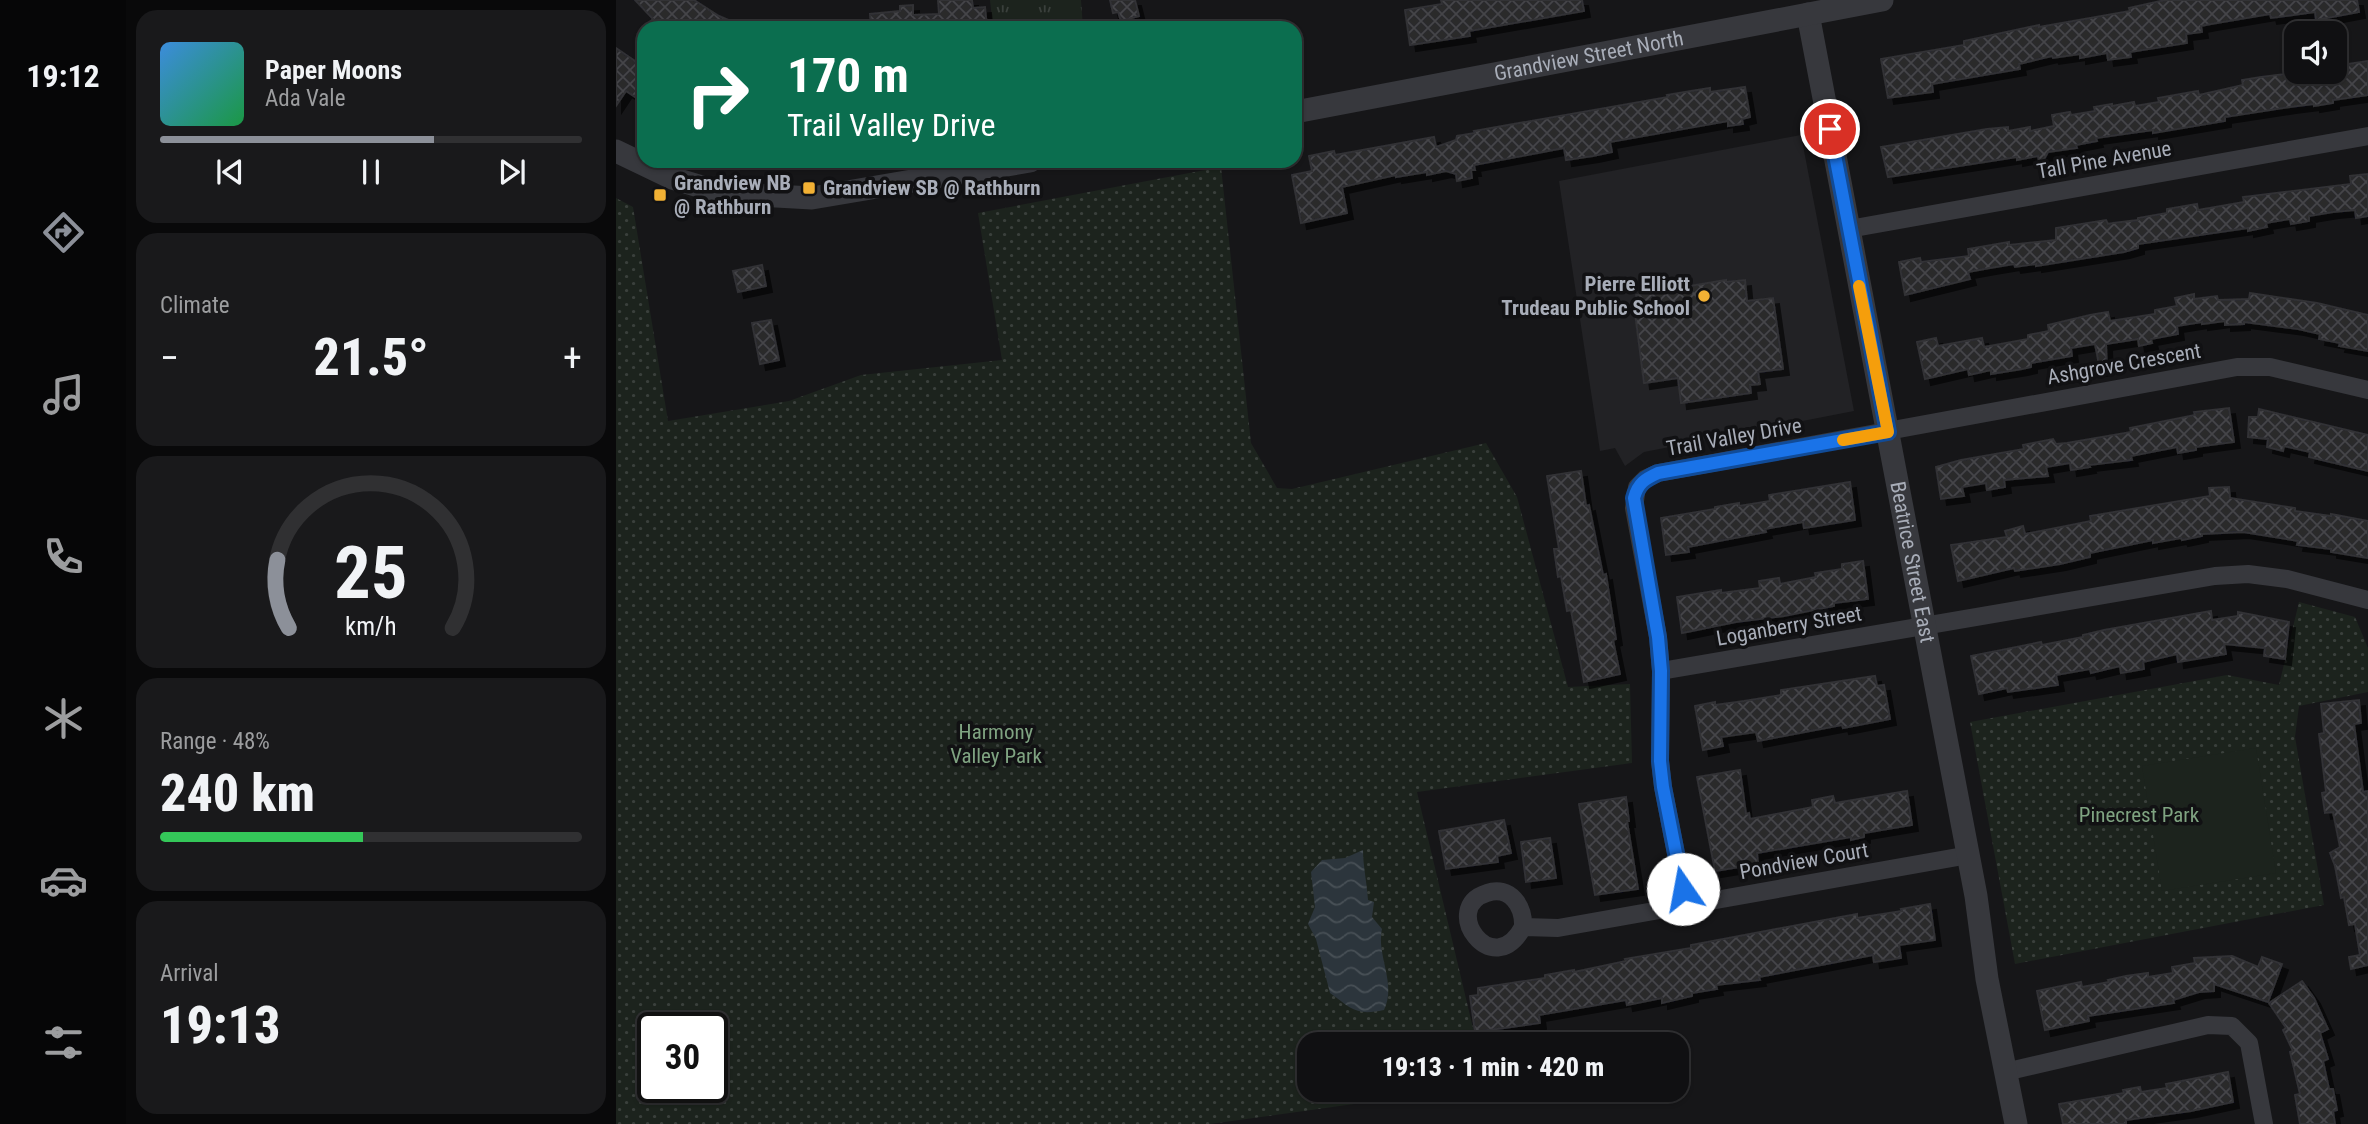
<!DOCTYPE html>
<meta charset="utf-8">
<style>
:root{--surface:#101012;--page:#19191b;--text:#f1f3f6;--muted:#9c9d9f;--line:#303032;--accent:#8c9099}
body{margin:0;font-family:"Roboto Condensed",sans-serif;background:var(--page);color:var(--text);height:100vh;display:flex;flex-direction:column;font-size:26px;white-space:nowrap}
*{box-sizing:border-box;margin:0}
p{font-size:23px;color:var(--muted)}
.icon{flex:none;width:38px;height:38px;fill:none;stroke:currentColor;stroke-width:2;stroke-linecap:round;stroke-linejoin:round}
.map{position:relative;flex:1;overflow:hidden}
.side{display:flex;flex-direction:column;gap:10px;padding:10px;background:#09090a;width:490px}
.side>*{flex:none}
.banner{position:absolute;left:21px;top:21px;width:665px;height:147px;border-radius:21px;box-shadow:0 2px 5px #0004,0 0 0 2px var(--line);background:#0b6e4f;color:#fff;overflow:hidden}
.tools{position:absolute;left:1668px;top:21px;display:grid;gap:14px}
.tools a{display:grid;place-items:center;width:63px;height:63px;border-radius:14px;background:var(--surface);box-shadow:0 2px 5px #0004,0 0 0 2px var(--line);font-size:35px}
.speed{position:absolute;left:21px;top:1012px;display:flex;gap:14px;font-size:35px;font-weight:700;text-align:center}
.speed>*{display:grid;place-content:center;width:91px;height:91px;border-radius:50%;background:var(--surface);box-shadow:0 2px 5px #0004,0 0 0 2px var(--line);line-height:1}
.speed .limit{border:4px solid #111;border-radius:10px;background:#fff;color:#111}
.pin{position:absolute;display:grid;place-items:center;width:60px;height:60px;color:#fff;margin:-30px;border:4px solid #fff;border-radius:50%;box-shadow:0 2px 7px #0007}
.me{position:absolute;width:77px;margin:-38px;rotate:348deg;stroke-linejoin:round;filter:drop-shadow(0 0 5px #0008)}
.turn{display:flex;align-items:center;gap:24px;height:147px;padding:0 35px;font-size:32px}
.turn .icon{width:91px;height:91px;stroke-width:2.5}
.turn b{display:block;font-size:49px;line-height:60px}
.big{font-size:52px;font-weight:800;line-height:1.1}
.side .widget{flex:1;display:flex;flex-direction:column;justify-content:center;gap:10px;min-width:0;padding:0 24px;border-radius:21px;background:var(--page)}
.side .dial{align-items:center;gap:0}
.dial svg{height:182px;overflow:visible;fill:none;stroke:var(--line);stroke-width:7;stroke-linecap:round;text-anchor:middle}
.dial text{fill:var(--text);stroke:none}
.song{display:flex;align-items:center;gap:21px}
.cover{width:84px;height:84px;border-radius:10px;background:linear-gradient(135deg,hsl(210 70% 55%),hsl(140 70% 35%))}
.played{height:7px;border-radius:4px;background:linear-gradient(90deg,var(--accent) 65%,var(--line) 65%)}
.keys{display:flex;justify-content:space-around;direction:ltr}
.heat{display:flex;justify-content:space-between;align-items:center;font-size:38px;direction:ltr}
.charge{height:10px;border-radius:5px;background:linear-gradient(90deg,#34c759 48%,var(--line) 0)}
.trip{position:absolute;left:681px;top:1032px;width:392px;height:70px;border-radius:21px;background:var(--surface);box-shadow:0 2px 5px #0004,0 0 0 2px var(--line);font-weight:800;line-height:70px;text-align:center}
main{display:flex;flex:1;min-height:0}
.dock{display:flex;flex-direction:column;width:126px;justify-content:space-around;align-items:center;background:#060607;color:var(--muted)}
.dock .icon{width:49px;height:49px}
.dock .active{color:var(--accent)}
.dock b{font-size:32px;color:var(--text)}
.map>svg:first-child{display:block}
</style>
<main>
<nav class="dock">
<b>19:12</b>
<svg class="icon active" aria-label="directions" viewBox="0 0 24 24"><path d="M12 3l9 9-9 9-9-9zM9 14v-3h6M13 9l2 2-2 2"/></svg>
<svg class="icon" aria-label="music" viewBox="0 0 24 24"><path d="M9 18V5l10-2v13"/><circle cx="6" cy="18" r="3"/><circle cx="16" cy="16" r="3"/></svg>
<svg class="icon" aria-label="phone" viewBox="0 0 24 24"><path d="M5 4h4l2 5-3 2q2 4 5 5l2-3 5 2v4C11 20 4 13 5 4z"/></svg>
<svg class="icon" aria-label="climate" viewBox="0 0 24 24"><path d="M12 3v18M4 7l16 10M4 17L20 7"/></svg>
<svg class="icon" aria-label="car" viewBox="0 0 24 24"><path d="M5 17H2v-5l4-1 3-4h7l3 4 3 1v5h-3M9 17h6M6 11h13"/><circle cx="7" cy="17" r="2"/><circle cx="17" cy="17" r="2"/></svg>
<svg class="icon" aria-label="filters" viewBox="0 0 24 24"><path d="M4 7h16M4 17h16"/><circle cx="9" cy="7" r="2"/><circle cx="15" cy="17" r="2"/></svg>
</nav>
<section class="side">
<div class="widget">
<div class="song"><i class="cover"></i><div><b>Paper Moons</b><p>Ada Vale</p></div></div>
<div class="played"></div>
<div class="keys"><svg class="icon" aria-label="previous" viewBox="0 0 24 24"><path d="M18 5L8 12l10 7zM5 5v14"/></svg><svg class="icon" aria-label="pause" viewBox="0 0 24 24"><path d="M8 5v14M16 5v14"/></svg><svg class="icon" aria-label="next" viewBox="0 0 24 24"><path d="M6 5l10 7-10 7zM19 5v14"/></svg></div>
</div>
<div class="widget"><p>Climate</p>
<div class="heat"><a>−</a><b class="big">21.5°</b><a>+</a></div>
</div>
<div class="widget dial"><svg viewBox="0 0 100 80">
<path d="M14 69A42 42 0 1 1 86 69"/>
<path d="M14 69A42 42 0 0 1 9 39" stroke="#8c9099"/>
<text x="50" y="56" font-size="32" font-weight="700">25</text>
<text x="50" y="72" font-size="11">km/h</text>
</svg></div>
<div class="widget"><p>Range · 48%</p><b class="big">240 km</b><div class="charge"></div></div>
<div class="widget"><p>Arrival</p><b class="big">19:13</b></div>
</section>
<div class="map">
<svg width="1752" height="1124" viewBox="0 0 1752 1124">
<defs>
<pattern id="grass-tufts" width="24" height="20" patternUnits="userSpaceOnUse" patternTransform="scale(1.75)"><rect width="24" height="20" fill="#1c231d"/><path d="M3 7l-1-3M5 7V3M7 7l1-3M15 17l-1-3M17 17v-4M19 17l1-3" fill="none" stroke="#3a403c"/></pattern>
<pattern id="park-dots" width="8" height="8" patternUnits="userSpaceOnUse" patternTransform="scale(1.75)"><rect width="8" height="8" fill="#1c231d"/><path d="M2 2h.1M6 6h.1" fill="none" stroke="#3a403c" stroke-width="1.8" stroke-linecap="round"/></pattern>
<pattern id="water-waves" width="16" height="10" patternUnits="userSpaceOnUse" patternTransform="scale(1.75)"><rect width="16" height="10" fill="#2c353c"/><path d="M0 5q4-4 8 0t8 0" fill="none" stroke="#485056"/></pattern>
<pattern id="building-cross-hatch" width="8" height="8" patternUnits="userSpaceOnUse" patternTransform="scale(1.75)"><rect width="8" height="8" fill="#29292c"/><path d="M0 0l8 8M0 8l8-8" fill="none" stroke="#454548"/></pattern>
<filter id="shadow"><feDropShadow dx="6" dy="6" stdDeviation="0" flood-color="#0009"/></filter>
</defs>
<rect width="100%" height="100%" fill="#161618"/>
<!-- built -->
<polygon fill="#222225" points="1185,135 1238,411 1028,452 1009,466 999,448 984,451 943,181"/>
<!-- grass -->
<polygon fill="url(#grass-tufts)" points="374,0 465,0 467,28 377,28"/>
<!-- park -->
<g fill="url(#park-dots)" fill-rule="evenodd">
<path d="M605,167L635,443L661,488L676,489L870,443L901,497L952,687L1014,684L1016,763L801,792L861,1045H693V1090H790L738,1104L594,1124H0V198L17,207L52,421L173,401L245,375L386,360L362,213ZM37,1027H96V1087H37Z"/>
<polygon points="1683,602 1739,617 1752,648 1752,692 1683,706 1679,737 1708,905 1399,964 1354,722 1611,675 1663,685"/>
</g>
<!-- pitch -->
<polygon fill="#1c231d" points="1640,748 1660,873 1546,891 1526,766"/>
<!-- water -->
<path fill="url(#water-waves)" d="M747,850C747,866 751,883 752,900L758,902L756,917L766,929C760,955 781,984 768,1010C740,1016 736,1009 714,993L700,939L692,924L699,907L695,872L706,860L729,858Z"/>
<!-- building -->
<g fill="url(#building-cross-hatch)" stroke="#303034" stroke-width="2" filter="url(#shadow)">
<polygon points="19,0 78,0 103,16 131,28 27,28 37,19"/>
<polygon points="322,0 356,0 357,8 369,7 371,28 255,28 254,14 284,11 284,6 297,5 297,15 323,14"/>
<polygon points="494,0 519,0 523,16 505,21 502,12 497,13"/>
<polygon points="825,0 966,0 968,11 853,31 854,36 794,45 789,10 826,4"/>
<polygon points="1549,0 1741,0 1743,12 1700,20 1699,12 1655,18 1654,14 1595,24 1585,26 1586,32 1570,34 1571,43 1514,52 1515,57 1492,60 1491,53 1464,58 1464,54 1437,58 1436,56 1403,64 1404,69 1316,84 1317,92 1272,98 1265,59 1348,45 1348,41 1423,25 1423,27 1514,11 1513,8"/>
<polygon points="0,48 28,67 28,103 10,91 0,106"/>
<polygon points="1752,61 1752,95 1717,100 1717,103 1698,106 1698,104 1674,107 1609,117 1609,121 1537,133 1537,130 1480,138 1481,141 1460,145 1461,148 1432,152 1424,167 1422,156 1401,160 1401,157 1272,177 1265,147 1371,129 1392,127 1392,131 1414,127 1414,131 1438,126 1436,115 1454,112 1455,115 1479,111 1478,107 1496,104 1496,106 1518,102 1519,106 1543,102 1542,98 1582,91 1583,95 1627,85 1626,80 1645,77 1688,72 1688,74 1718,72 1718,66"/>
<polygon points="1129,87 1134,117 1126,119 1127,124 1112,126 1112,121 994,142 996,152 977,156 950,160 948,148 858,165 859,170 855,170 856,178 841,181 840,174 830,171 811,175 811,172 780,177 780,175 726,187 731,213 685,223 676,175 696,171 693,156 718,151 719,155 818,137 820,147 840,140 841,136 859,133 858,131 1052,97 1051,95 1075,91 1094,88 1094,92"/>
<polygon points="1752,174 1752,216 1740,218 1739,210 1717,212 1693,216 1693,221 1675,224 1674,219 1650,223 1651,227 1632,231 1632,228 1522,244 1522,248 1508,252 1420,266 1420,264 1399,267 1398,264 1374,268 1352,272 1354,279 1289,295 1283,262 1304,258 1305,262 1353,256 1352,249 1393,242 1393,245 1440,240 1440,228 1490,220 1492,224 1497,223 1522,220 1522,218 1551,213 1551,209 1581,204 1582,210 1628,202 1627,197 1735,184 1734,176"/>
<polygon points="146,265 150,286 122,292 117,271"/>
<polygon points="1110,280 1110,282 1129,280 1131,301 1157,298 1167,369 1142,372 1144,384 1134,385 1135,393 1065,403 1062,378 1028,383 1018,305 1021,304 1020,295"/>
<polygon points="1634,293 1701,303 1752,315 1752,351 1723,346 1724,343 1703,339 1704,334 1682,329 1628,322 1628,324 1609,325 1609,321 1586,324 1586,322 1561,326 1562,334 1535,339 1536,343 1523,346 1522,339 1490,344 1491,369 1484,370 1479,344 1455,348 1456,356 1415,363 1415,367 1406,369 1375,374 1375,370 1353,375 1352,369 1309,379 1301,342 1320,338 1322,346 1366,338 1368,347 1412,339 1412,335 1433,331 1432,325 1474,315 1492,312 1494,321 1539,314 1539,310 1561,306 1559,298 1578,294 1578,299 1601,296 1602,300 1633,299"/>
<polygon points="155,320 163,360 144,364 136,323"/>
<polygon points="1613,408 1618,442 1580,447 1580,450 1562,453 1561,447 1515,456 1516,460 1473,465 1474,467 1455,470 1454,463 1430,467 1432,476 1388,480 1389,487 1371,490 1370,483 1346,487 1348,496 1325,499 1320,467 1345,460 1408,449 1407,445 1437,439 1440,444 1451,443 1515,432 1514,428 1579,415 1578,412"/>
<polygon points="1643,409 1752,435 1752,471 1693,457 1694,452 1668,446 1667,451 1651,447 1652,439 1632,437 1633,417 1642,417"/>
<polygon points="965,471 970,506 973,505 987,575 990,574 1000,639 997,640 1004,674 968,682 955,610 951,611 945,576 942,577 938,549 943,549 931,476"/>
<polygon points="1234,482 1239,520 1188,528 1187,522 1149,529 1150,532 1072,547 1073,552 1050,555 1045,518 1099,509 1099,507 1123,503 1123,506 1154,501 1153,495"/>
<polygon points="1613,487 1614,498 1679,508 1679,511 1715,516 1715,514 1752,521 1752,558 1715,552 1715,549 1681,545 1682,541 1652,536 1627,532 1586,534 1586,536 1566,540 1565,538 1537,543 1537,540 1474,553 1474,557 1444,564 1399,571 1398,568 1342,581 1335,545 1391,537 1389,531 1407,526 1409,534 1445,527 1475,521 1474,516 1594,496 1593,488"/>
<polygon points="1247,561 1252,599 1218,603 1218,606 1168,616 1120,622 1066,633 1061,597 1105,590 1105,593 1144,588 1143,581 1163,578 1164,584 1200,577 1199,573 1226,569 1226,564"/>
<polygon points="1595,611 1596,620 1622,616 1622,612 1673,622 1669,659 1648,656 1649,648 1608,644 1610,654 1562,662 1561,654 1527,662 1528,669 1505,673 1504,666 1475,673 1474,669 1440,675 1442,685 1392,692 1391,688 1363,694 1355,656 1425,642 1426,645 1467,637 1467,635 1488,630"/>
<polygon points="1259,676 1261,686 1268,685 1274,719 1227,728 1226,725 1142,741 1140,732 1105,737 1107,746 1087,750 1079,706 1099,702 1099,705 1128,701 1165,695 1165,690"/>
<polygon points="1743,700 1745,723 1738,724 1747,792 1752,791 1752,965 1735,969 1733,957 1744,955 1739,924 1733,925 1728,897 1725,898 1719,866 1714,853 1724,847 1717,812 1709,813 1706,793 1710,792 1703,734 1708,733 1705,704"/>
<polygon points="1124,770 1130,814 1133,813 1134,819 1197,807 1196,800 1217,796 1219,803 1291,791 1296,825 1248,833 1248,837 1235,840 1235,837 1141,853 1142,864 1099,871 1081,777"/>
<polygon points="1010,797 1013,821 1011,821 1022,889 979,895 963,804"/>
<polygon points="888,820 895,853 881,856 882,862 830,869 823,831"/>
<polygon points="934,838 940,878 910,882 905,842"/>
<polygon points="1314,904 1319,940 1283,945 1285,958 1258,962 1257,955 1143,977 1144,980 1100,985 1101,989 1076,993 1076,996 1046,1003 1046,998 1011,1005 1010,1000 923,1015 924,1023 859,1032 854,996 862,995 862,988 929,978 929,975 958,970 958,972 1010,961 1009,959 1075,948 1075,945 1241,914 1241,918 1286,911 1285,909"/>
<polygon points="1616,956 1642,967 1646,957 1666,964 1652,1002 1598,984 1598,991 1583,992 1557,1000 1558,1003 1472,1016 1473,1021 1429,1030 1421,991 1465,982 1466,987 1493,982 1492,980 1510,976 1532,973 1532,977 1557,973 1556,967 1579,963 1578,958"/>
<polygon points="1686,981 1698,998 1712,1029 1704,1033 1712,1059 1707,1061 1713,1089 1717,1089 1721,1110 1717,1111 1719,1124 1684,1124 1679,1095 1684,1094 1674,1052 1677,1051 1667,1030 1670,1028 1653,1003"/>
<polygon points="1612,1072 1617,1102 1575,1111 1510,1120 1510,1124 1447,1124 1443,1104 1508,1093 1507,1090 1524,1087 1525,1092 1551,1088 1550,1084"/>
</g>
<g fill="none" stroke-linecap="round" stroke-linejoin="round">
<!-- minor -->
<g stroke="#37383d" stroke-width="18">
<polyline points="1233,229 1752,136"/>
<polyline points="1045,671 1599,576 1632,574 1671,579 1752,600"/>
<polyline points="1070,905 1047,787 1044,761 1045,671 1042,637 1018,508 1021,487 1029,479 1042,473 1621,367 1654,367 1752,390"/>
<path d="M907,927C877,983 823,908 871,893C894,885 908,906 907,927L942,928L1353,855"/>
<polyline points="1389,1072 1592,1025 1616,1026 1633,1043 1648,1124"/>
</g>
<!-- tertiary -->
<g stroke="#37383d" stroke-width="23">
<path id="s1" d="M1192,14L1360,896L1371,979L1400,1124"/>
<path id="s2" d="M679,112L1266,0"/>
<polyline points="0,151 56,178 106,193 196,198 414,161"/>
</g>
</g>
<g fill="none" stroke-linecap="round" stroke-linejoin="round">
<defs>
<path id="route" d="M1067,889L1047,787L1044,761L1045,671L1042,637L1018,498C1022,483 1029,479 1042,473L1272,432L1214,129"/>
</defs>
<!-- route casing -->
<use href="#route" stroke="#114b97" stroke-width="18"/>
<!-- route -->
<use href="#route" stroke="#1a73e8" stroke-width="12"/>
<!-- slow -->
<polyline stroke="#f59e0b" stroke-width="12" points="1227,440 1272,432 1243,286"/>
</g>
<!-- markers -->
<g fill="#f2b134" stroke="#111113" stroke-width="2.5">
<rect x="186" y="181" width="14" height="14" rx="3.5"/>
<rect x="37" y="188" width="14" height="14" rx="3.5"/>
<circle cx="1088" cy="296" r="7"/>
</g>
<g text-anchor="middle" stroke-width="7" stroke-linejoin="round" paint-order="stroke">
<!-- street labels -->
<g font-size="21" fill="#a8adb8" stroke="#111113">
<text dy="7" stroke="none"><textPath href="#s2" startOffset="299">Grandview Street North</textPath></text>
<text transform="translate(1488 160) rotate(-10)" y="7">Tall Pine Avenue</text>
<text transform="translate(1508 364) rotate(-10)" y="7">Ashgrove Crescent</text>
<text transform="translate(1118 437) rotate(-10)" y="7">Trail Valley Drive</text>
<text dy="7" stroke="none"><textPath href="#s1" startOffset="558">Beatrice Street East</textPath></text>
<text transform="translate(1173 626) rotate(-10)" y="7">Loganberry Street</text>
<text transform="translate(1188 861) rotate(-10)" y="7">Pondview Court</text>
</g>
<!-- poi labels -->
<g font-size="21" font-weight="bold" fill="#a8adb8" stroke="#111113" text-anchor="start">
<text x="58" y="190">Grandview NB<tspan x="58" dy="24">@ Rathburn</tspan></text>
<text x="207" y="195">Grandview SB @ Rathburn</text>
<text x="1074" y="291" text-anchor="end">Pierre Elliott<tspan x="1074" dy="24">Trudeau Public School</tspan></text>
</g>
<!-- park labels -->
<g font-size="21" fill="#7fa381" stroke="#111113">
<text x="380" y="739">Harmony<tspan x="380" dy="24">Valley Park</tspan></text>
<text x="1523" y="822">Pinecrest Park</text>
</g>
</g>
</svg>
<div class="tools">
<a><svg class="icon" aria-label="sound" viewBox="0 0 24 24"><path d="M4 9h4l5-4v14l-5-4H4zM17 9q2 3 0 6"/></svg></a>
</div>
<div class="speed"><div class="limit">30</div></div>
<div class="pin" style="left:1214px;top:129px;background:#d93025"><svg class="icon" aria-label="arrive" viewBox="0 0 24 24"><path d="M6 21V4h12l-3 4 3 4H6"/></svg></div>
<svg class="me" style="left:1067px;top:889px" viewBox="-20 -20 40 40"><circle r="19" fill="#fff"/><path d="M0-13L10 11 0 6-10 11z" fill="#1a73e8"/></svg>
<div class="trip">19:13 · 1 min · 420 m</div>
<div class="banner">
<div class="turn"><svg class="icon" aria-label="right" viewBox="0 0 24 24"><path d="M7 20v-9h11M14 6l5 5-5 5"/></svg><div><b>170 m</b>Trail Valley Drive</div></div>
</div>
</div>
</main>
